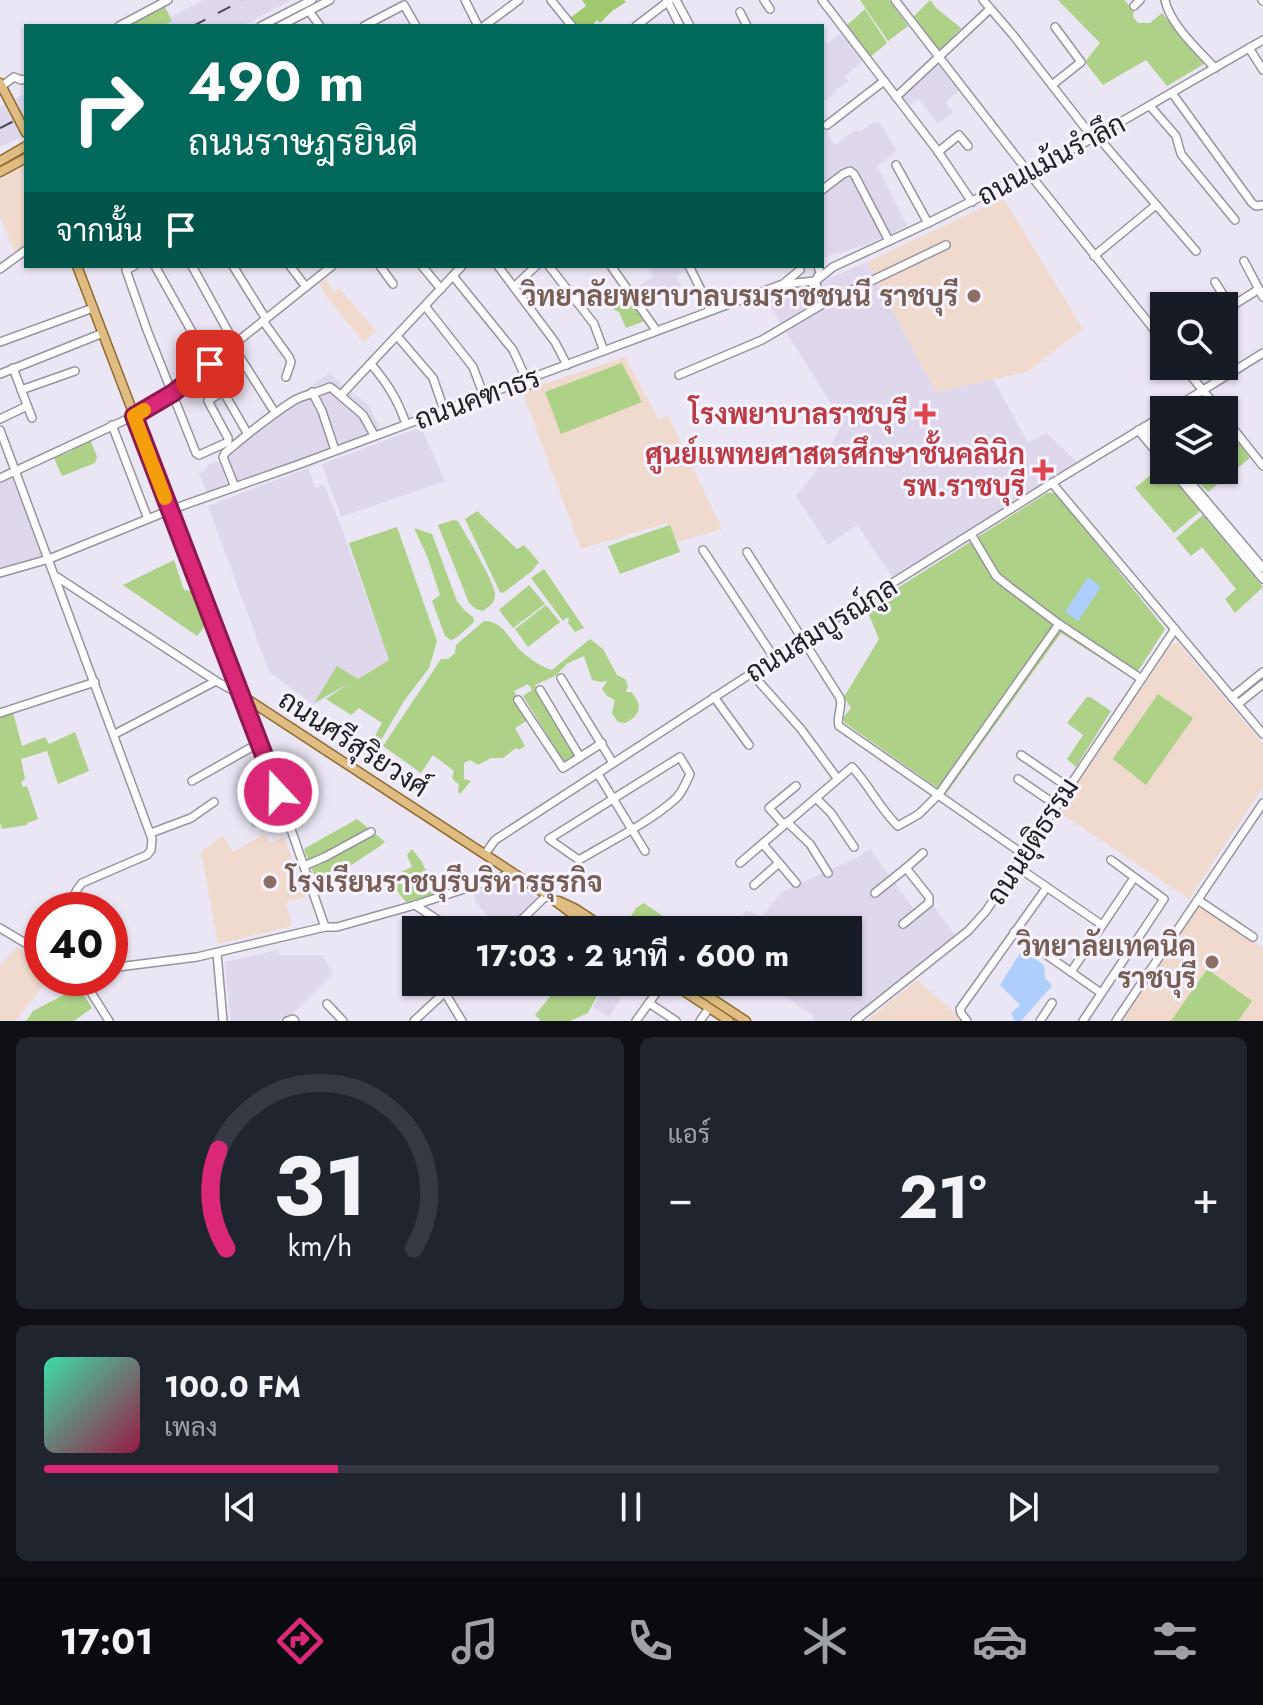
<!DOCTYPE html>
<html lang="th">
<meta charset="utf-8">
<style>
:root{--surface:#171b24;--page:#20242c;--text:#f1f3f6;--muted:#9ea1a6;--line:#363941;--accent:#db2777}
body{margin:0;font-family:Jost,Sarabun,sans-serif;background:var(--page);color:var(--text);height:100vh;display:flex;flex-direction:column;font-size:30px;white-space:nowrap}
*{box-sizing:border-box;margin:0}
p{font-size:26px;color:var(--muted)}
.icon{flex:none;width:44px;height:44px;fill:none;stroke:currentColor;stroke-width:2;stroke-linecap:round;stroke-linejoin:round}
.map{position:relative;height:1021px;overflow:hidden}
.panel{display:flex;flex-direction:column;gap:16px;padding:16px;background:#0d0f14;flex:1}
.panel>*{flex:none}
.banner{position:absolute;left:24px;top:24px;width:800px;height:244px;border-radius:0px;box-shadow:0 2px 6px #0004;background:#00695c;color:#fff;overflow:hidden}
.tools{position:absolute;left:1150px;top:292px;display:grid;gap:16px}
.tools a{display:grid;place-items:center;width:88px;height:88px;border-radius:0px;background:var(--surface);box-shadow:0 2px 6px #0004;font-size:40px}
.speed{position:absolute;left:24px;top:892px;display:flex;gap:16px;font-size:40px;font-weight:700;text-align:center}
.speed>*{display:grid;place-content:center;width:104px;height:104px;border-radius:50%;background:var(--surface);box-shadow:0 2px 6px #0004;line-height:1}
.speed .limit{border:12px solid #d22;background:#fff;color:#111}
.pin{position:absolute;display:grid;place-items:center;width:68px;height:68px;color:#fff;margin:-34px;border-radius:16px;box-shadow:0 4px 12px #0006}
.me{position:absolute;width:88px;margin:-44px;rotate:339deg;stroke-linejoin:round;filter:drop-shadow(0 0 6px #0008)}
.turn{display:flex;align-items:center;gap:28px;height:168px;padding:0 32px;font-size:36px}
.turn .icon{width:104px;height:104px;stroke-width:2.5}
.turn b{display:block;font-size:56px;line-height:68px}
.then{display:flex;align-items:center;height:76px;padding:0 32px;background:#0003;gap:16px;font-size:30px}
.big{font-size:60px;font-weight:700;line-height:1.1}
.panel .tile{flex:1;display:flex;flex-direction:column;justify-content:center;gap:12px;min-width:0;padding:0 28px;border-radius:12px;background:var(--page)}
.panel .dial{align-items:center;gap:0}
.dial svg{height:208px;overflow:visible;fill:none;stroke:var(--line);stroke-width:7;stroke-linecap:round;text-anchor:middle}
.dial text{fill:var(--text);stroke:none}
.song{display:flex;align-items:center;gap:24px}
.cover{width:96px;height:96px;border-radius:12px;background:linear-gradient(135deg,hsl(160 70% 55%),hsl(340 70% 35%))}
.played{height:8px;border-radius:4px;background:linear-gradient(90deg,var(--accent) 25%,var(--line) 25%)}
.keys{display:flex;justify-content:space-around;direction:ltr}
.heat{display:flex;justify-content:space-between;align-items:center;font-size:44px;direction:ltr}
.panel .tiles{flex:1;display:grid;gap:16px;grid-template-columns:1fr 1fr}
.tile:last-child{grid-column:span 2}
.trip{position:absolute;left:402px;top:916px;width:460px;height:80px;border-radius:0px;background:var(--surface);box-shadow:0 2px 6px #0004;font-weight:700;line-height:80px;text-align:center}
.tabs{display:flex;height:128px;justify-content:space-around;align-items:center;background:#090b0e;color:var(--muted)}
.tabs .icon{width:56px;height:56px}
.tabs .current{color:var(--accent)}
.tabs b{font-size:36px;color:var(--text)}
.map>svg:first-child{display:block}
</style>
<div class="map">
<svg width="1263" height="1021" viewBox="0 0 1263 1021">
<rect width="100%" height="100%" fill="#eae6f4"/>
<!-- built -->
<g fill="#dfd8ed">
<polygon points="204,0 291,0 242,26 153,26"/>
<polygon points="842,32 863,61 845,76 849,82 836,89 837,92 822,102 822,38 827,44"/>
<polygon points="937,61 960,90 945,103 953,112 938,124 919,99 907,107 900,97"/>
<polygon points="26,93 26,135 0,147 0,107"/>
<polygon points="874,122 879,122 897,151 877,166 907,226 866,245 822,258 822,126 835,145 856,130 859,132"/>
<polygon points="867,262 936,392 993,379 1028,443 1047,433 1078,463 1034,489 892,577 857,525 828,545 796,496 816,471 843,423 765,298 825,280"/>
<polygon points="643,266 686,266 688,269 676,276 681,286 672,297 659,296 643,304 634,290 653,276 647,267"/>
<polygon points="329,373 369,406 381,430 268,474 207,494 199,473 206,470 207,465 220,461 221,455 227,449"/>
<polygon points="421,427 445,481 341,517 322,464"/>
<polygon points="308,468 315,488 324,485 339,521 389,660 314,705 269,672 208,506"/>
<polygon points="14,473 45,558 0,571 0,480"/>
<polygon points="870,849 915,911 930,901 955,935 848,1021 812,1021 814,1016 763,982 848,982 848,930 733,930 746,910 762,917 781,892 854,859"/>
<polygon points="512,881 539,899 508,929 488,916 476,903 473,891"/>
<polygon points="278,950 279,955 323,955 333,974 297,1010 281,1021 231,1021 225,962"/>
<polygon points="604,982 631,982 609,1017 593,1007 607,984"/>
</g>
<!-- education -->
<g fill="#f0dacd">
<polygon points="26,163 26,248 16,255 0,217 0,178"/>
<polygon points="1003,198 1083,329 1027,372 936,392 867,262"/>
<polygon points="326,279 333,292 339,288 376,331 363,342 327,297 319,283"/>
<polygon points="625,357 659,420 668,416 722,529 676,542 667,523 581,549 522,391"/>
<polygon points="1175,643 1178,643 1263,744 1263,787 1189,899 1059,812 1082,776 1171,645"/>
<polygon points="264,834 270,843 284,837 306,896 286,903 292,926 218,944 201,852 223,836 233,852"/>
<polygon points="1200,905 1263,948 1263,1021 1122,1021"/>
<polygon points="17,947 42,965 42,978 50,978 15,1021 0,1021 0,965"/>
<polygon points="917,980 964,1021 866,1021"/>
</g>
<!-- green -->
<g fill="#add187">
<polygon points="860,0 889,0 908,26 888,41"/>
<polygon points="930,0 936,8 961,28 939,51 914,16"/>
<polygon points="1058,0 1124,0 1134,10 1133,17 1138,23 1150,23 1162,13 1204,64 1167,86 1146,60 1103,85 1085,62 1100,43"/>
<polygon points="164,5 172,21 163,26 124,26"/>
<polygon points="865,9 887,43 870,57 847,25"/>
<polygon points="623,287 647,320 626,328 619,312 613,309 606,299"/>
<polygon points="622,363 642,402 561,434 545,392"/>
<polygon points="1230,431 1250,458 1208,492 1187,470 1224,470 1224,435"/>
<polygon points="90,439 97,457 95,463 62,476 54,458 72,451 71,446"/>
<polygon points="1162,465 1200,511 1174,533 1135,488"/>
<polygon points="1047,493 1056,493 1165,629 1133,679 1061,633 946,794 845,723 843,718 851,708 844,697 879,639 866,608"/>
<polygon points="477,511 517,549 524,545 539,562 532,571 503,593 500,592 465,519"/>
<polygon points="1203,515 1263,587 1235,613 1225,599 1236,589 1202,547 1191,556 1176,538"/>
<path d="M453,520L458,521C465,534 497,585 495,596C495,603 489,606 483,611L476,609L469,603L438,525Z"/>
<polygon points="670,525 680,552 620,574 608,546"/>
<polygon points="397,527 437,641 429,668 404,701 380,742 374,738 382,723 359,708 351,715 326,699 351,682 314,703 337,666 358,679 389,660 349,543"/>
<polygon points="414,528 432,534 457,601 465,611 473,617 474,622 456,638 451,640 445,636 432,601 440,595 427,556"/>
<polygon points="174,560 184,590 191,591 205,626 197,636 123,585"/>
<polygon points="544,569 584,628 575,632 568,623 569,618 566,618 563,621 531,578"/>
<polygon points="529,585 545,604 513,628 499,610"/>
<polygon points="546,605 560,622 528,647 515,629"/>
<path d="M484,621C502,621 508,637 519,649C527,657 541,667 552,670L590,639L603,649L617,675L625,679L628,686L626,692H631C643,705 641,714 626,723L618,722L612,713L615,700L607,696L602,689L607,681L601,682L592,680L584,656L568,663L555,676L535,685L576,755L564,762L523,696L532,690L528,684L514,691L528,720L515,728L525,746L519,750L516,748L503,758H491L478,765L470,760L464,763V779L471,781L460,794L458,791L459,785L452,778L454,771L433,755L421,773L383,746L441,659H448L455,653L456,645Z"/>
<polygon points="1158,694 1193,718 1146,785 1113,759"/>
<polygon points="1087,697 1090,697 1111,711 1076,767 1067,759 1083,735 1067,723"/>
<polygon points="13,712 22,746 45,737 49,744 75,732 89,771 58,784 47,751 21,759 25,779 21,782 23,787 27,786 38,819 27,823 27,825 2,829 0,823 0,716"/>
<path d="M357,819L385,842C364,858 341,872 317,883L304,849Z"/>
<polygon points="412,849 422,862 436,894 406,902 391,883 403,878 401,872 412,867 407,855"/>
<polygon points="644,903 673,923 668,930 623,930 636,908"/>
<polygon points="1207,969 1252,1001 1238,1021 1171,1021"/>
<polygon points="562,982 599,982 603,984 588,1013 570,1021 541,1021 535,1015"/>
<polygon points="79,987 92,1008 74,1021 26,1021 33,1011"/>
</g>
<!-- forest -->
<polygon fill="#a0ca70" points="582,0 624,0 626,2 612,11 600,23 597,20 592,26 576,26 570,18 586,6"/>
<!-- water -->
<g fill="#aecefd">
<polygon points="1088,577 1101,587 1078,621 1065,612"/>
<polygon points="1022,950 1044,965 1045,978 1052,986 1021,1021 1015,1021 1011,1013 1020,1005 1000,985"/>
</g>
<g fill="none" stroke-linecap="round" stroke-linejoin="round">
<defs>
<g id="minor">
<polyline points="465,0 478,26"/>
<polyline points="551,0 572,26"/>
<polyline points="667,0 680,26"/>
<polyline points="676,0 690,26"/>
<polyline points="764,0 770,9"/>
<polyline points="822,0 937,150 972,202"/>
<polyline points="895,0 1032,177 1164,342"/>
<polyline points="983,0 1013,35 1093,138"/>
<path d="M1165,0C1169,23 1199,51 1215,68"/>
<polyline points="1262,0 1263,1"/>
<polyline points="1134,6 1140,0"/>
<polyline points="309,11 320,26"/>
<polyline points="740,12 747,26"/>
<polyline points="119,26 168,0"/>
<polyline points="261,26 312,0"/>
<polyline points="280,26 330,0"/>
<polyline points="364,26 404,5 416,26"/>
<polyline points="484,26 519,0"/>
<polyline points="636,26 670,0"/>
<polyline points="1249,48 1263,70"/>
<polyline points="1052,85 1081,62 1055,27"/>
<polyline points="2,86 14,77 21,80 26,79"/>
<polyline points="1172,93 1252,203 1256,206 1263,205"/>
<polyline points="896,97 990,9"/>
<polyline points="1150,106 1176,136 1181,154 1235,220"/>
<polyline points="827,125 884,81"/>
<polyline points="1097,136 1196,251"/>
<polyline points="938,152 959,135 968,146"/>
<polyline points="896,165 928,223"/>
<polyline points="822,190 843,174 850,171 854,174 889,241"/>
<polyline points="1094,256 1156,205"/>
<polyline points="1244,261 1263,297"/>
<polyline points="134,266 126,270 147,330 196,453 199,455 228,442 228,438 208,401 223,391"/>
<polyline points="155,266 210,364"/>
<polyline points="192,266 235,344"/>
<polyline points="233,266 266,319"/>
<polyline points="290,266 306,287"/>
<polyline points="380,266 393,284"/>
<polyline points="422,266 441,289"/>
<polyline points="498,266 555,342 567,365"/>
<polyline points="549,266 594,324 604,351"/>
<polyline points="611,266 656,330"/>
<polyline points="689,266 711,310"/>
<polyline points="0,269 26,250"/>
<polyline points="453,276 513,350 529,385"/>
<polyline points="818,279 833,267 928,223 1028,173 1093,138 1263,40"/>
<polyline points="815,281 823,304"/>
<polyline points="1215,282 1231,307"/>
<polyline points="786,284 815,281 820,273 818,266"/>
<polyline points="514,287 536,266"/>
<polyline points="425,306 473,367 484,396"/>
<polyline points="1224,311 1259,289"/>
<polyline points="263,321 289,357 291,362 286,377"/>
<polyline points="397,336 433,378 444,410"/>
<polyline points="0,342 93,308"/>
<polyline points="233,346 272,408"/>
<path d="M371,364C387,383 398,400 406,424"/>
<polyline points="208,365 246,431"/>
<polyline points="1183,366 1219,410"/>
<polyline points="13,368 32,418"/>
<polyline points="0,374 103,333"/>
<polyline points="679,375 762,340 823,304 946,245"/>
<polyline points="21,390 75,371"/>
<polyline points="312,392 322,411 335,450"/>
<polyline points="341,395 462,266"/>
<polyline points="1171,410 1263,353"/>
<polyline points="1224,417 1263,466"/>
<polyline points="0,419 27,406"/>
<polyline points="112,425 148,519"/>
<polyline points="1144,427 1164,450"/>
<path d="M0,430L152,839L151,850L147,855L82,883C74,892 73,898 74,910"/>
<polyline points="1138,430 1164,461"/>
<polyline points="1172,470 1263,579"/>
<polyline points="1180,470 1263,568"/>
<polyline points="0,478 134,416 173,393 332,266"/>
<polyline points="1052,483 1263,734"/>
<path d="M235,487L223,457L225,453C246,435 270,416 293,401C305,394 318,393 330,387L334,390L363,415L374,435"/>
<polyline points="971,534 996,576 1007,585 1059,624 1140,678"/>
<polyline points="703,550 775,659"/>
<path d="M747,552L840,698C843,708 836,716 839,726L1023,854"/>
<polyline points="0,573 49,559 170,510 300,464 783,284 800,270"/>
<polyline points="57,577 216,681 241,695 278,792 325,927"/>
<polyline points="751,673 801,729 837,778"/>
<polyline points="561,678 613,763"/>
<polyline points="540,690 580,757"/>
<polyline points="714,697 749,745"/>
<polyline points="1232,697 1263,672"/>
<polyline points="518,700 563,768 602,743"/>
<polyline points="1238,704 1263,684"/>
<polyline points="0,713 95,682"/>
<polyline points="115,734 216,681"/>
<polyline points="1021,755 1068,787"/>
<path d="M680,757L690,774C686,783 681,795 673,801C648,823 607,843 579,860L549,839Z"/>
<polyline points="598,774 645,851"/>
<polyline points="1018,779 1056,805"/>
<polyline points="192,781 259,743"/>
<polyline points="816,798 831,813 854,847"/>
<polyline points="256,822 251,803 278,792"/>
<polyline points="787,822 810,844 828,873"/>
<polyline points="784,825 769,808 796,786"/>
<polyline points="151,833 191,818 214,802"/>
<polyline points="763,844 796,883"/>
<polyline points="485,854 495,840 835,619 1052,483 1164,415"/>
<path d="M740,863L852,767C869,785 880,809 898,826L919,814L939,794L1059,624"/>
<polyline points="304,866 325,857 371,832"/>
<polyline points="1016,866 1102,925"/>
<polyline points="906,868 923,853"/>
<polyline points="754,885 779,863"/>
<polyline points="875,893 906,868 929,897 929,903 903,924"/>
<polyline points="1198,900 1253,937"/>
<polyline points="415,905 453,930"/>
<polyline points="0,928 42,953"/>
<polyline points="511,930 547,895"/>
<polyline points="567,930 576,918"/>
<polyline points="1014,932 1101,993"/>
<polyline points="217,953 223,1021"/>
<polyline points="110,968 197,957 325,927 337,927 415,905 504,876 510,871"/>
<polyline points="1071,972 1134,878"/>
<polyline points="82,978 109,1021"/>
<polyline points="523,982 526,982"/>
<polyline points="445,993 462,1021"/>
<polyline points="649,1003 676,1021"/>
<polyline points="327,1004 343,1021"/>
<polyline points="287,1021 293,1019 295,1021"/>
<polyline points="414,1021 456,982"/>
<polyline points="636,1021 664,982"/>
<polyline points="700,1021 709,1008"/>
<polyline points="855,1021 968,931 986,911 1175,629"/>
<polyline points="967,1021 961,1013 960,1009 1047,887"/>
<polyline points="1040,1021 1052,1003"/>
<polyline points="1083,1021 1164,899 1111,860"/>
<polyline points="1116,1021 1263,803"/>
</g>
<g id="major">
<polyline points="0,83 26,133"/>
<polyline points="0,161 26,146"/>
<polyline points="0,172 26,158"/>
<polyline points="77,266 241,695 547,895 594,930"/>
<polyline points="559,901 576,909 608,930"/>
<polyline points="670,982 729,1021"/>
<polyline points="687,982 746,1021"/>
</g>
</defs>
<!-- minor casing -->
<use href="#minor" stroke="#9793a0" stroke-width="10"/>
<!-- major casing -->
<use href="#major" stroke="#90692c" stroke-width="11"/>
<!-- minor -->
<use href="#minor" stroke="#fff" stroke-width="7"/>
<!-- major -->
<use href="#major" stroke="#e0bd83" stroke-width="8"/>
<!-- rail -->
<g stroke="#4a484f" stroke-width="2" stroke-dasharray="14 14" stroke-linecap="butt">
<polyline points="193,26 243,0"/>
<polyline points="0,128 26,115"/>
</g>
</g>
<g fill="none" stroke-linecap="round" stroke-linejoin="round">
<defs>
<polyline id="route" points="210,364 173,393 134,416 278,792"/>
</defs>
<!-- route casing -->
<use href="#route" stroke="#8e194d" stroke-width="20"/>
<!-- route -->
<use href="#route" stroke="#db2777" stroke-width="14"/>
<!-- slow -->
<polyline stroke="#f59e0b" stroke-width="14" points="144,410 134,416 165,498"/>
</g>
<!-- markers -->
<g fill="#8d6e63" stroke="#f7f4ff" stroke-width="3">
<circle cx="974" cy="296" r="8"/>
<circle cx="270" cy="882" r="8"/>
<circle cx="1212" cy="962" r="8"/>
</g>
<g fill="#e0444e" stroke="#f7f4ff" stroke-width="3">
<path d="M921 402h8v8h8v8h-8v8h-8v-8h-8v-8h8z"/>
<path d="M1039 458h8v8h8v8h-8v8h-8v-8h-8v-8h8z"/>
</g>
<g text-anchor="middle" stroke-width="6" stroke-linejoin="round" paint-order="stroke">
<!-- street labels -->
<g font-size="28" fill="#211f24" stroke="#f7f4ff">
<text transform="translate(1051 159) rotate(-28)" y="10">ถนนแม้นรำลึก</text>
<text transform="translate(477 398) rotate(-20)" y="10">ถนนคฑาธร</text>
<text transform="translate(821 629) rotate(-32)" y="10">ถนนสมบูรณ์กูล</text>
<text transform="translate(354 743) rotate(33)" y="10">ถนนศรีสุริยวงศ์</text>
<text transform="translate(1032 841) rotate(-57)" y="10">ถนนยุติธรรม</text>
</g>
<!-- education labels -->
<g font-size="28" font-weight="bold" fill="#785e54" stroke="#f7f4ff" text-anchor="end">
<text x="958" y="306">วิทยาลัยพยาบาลบรมราชชนนี ราชบุรี</text>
<text x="286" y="892" text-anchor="start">โรงเรียนราชบุรีบริหารธุรกิจ</text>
<text x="1196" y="956">วิทยาลัยเทคนิค<tspan x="1196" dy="32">ราชบุรี</tspan></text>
</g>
<!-- health labels -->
<g font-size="28" font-weight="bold" fill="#be3a42" stroke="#f7f4ff" text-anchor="end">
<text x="907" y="424">โรงพยาบาลราชบุรี</text>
<text x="1025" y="464">ศูนย์แพทยศาสตรศึกษาชั้นคลินิก<tspan x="1025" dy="32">รพ.ราชบุรี</tspan></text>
</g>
</g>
</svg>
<div class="tools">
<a><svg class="icon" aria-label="search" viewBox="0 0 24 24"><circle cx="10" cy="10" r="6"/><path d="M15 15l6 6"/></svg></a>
<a><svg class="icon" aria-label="layers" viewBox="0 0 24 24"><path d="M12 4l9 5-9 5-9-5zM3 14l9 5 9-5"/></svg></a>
</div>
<div class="speed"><div class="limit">40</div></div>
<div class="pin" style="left:210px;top:364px;background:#d93025"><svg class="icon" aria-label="arrive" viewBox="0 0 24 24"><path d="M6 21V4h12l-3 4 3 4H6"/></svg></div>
<svg class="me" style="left:278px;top:792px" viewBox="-20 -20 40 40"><circle r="17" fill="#db2777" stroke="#fff" stroke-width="3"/><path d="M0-11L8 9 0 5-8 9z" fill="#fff"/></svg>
<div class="trip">17:03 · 2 นาที · 600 m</div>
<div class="banner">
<div class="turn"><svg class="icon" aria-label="right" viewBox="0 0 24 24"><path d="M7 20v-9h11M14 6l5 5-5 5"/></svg><div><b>490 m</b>ถนนราษฎรยินดี</div></div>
<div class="then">จากนั้น<svg class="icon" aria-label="arrive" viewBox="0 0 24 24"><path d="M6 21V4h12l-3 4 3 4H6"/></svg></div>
</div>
</div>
<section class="panel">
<div class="tiles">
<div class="tile dial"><svg viewBox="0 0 100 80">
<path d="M14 69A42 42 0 1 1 86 69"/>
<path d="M14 69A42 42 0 0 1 11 31" stroke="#db2777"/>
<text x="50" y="56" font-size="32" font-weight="700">31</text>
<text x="50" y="72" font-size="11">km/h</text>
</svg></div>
<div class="tile"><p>แอร์</p>
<div class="heat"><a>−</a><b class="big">21°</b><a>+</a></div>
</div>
<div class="tile">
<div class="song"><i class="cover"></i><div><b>100.0 FM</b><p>เพลง</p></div></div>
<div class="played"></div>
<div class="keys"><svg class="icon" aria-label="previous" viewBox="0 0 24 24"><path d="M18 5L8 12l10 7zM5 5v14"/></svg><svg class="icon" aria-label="pause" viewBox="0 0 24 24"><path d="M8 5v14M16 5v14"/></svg><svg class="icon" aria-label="next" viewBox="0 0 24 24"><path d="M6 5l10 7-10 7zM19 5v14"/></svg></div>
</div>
</div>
</section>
<nav class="tabs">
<b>17:01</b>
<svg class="icon current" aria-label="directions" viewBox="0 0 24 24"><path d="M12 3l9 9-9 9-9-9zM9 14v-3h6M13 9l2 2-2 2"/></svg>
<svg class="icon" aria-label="music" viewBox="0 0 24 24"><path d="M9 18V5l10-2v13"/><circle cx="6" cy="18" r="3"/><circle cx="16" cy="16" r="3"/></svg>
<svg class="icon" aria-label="phone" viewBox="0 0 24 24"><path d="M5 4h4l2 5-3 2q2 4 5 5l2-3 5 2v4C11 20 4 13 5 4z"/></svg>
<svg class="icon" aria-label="climate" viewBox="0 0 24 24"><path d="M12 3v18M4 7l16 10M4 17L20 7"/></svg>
<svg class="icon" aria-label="car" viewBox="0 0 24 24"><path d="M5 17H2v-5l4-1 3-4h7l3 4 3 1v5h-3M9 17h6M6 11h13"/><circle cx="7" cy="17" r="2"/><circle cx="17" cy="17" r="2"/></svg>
<svg class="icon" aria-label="filters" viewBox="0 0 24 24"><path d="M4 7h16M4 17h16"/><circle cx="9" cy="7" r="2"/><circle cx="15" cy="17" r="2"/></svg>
</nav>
